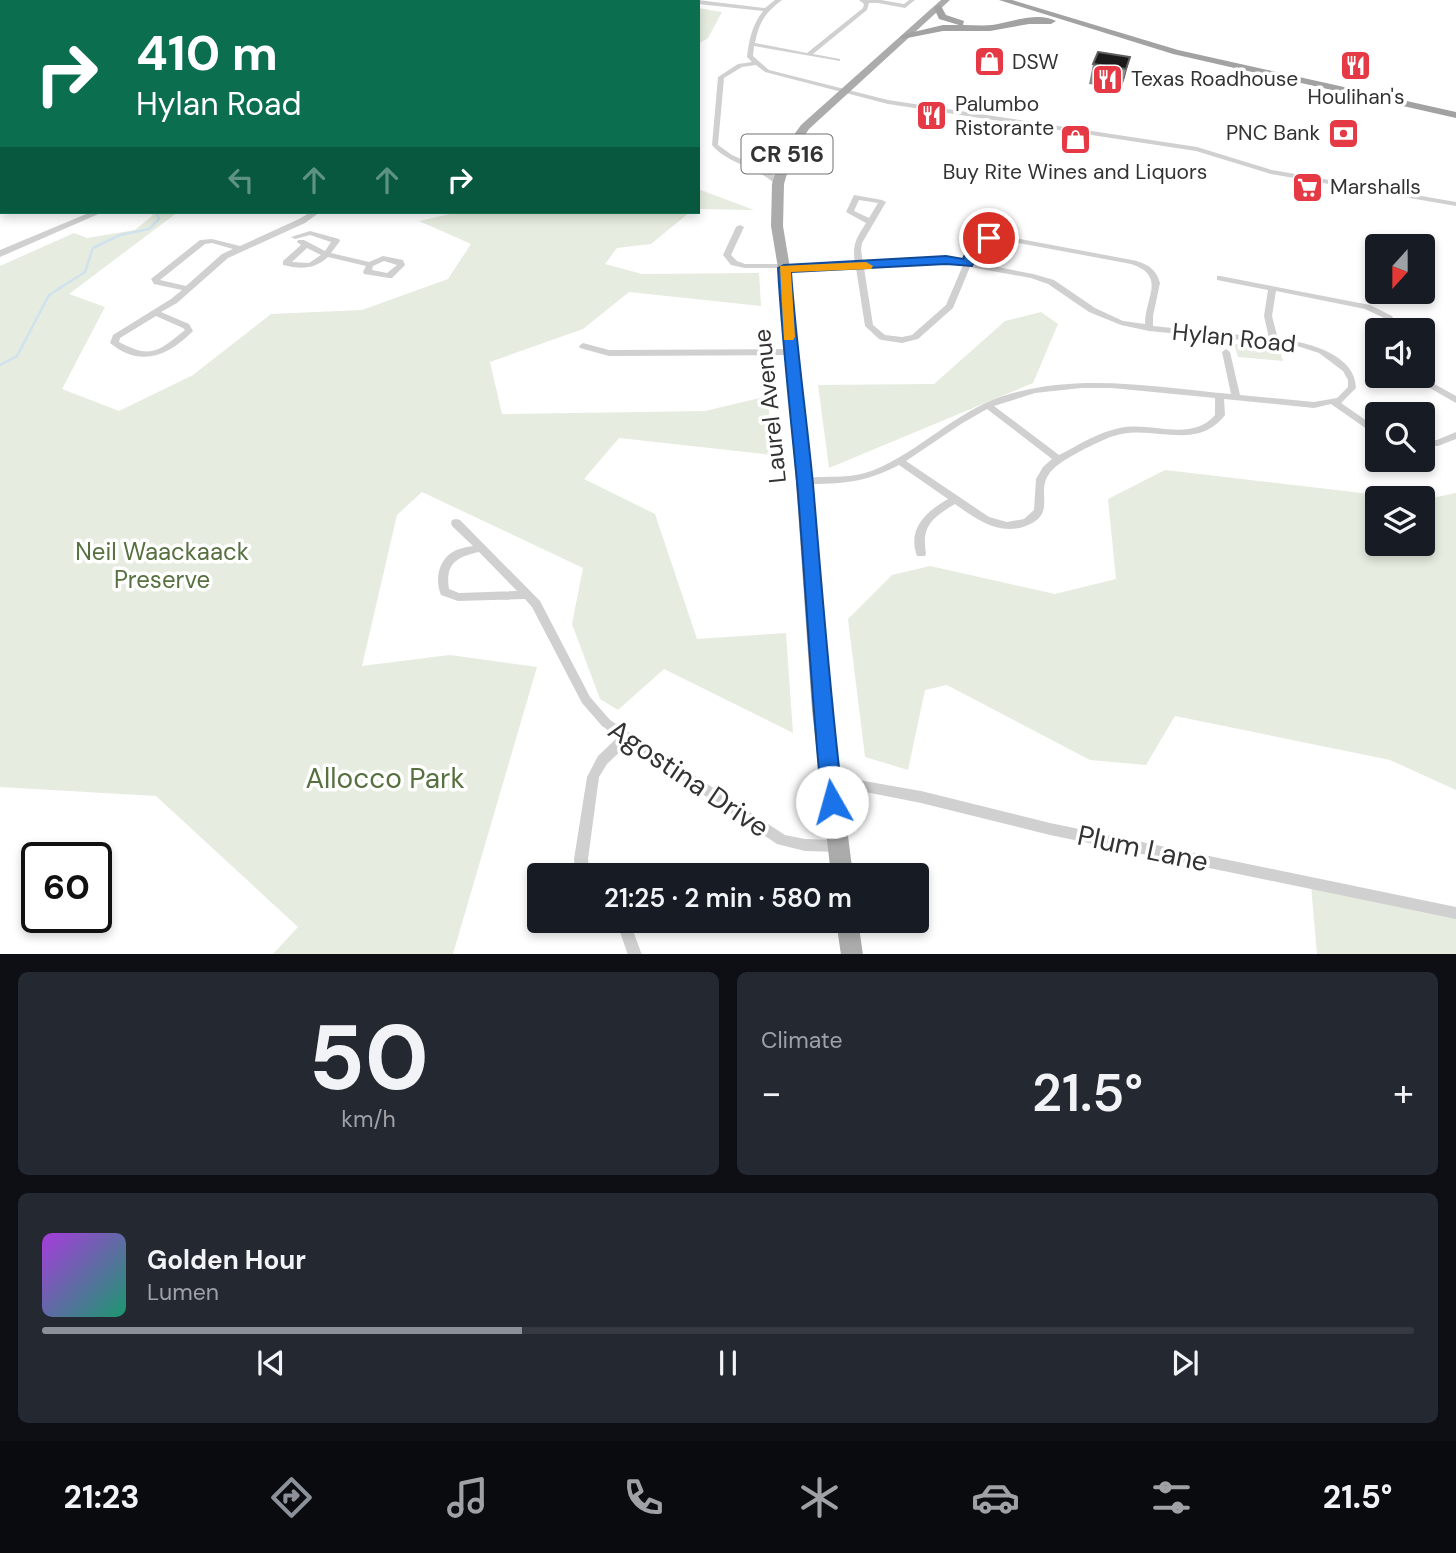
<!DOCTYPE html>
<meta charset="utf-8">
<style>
:root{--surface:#171b24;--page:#242831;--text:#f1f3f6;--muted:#9ea1a6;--line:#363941;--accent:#8c9099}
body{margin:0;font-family:"DM Sans",sans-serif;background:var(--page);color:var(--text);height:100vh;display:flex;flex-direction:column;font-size:26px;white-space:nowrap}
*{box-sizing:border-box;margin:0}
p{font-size:23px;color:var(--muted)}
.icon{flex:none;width:38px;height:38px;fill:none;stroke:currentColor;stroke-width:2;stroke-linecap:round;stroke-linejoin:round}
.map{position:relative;height:954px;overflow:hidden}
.panel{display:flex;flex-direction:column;gap:18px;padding:18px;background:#0d0f14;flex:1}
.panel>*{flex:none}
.guide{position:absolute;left:0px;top:0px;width:700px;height:214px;box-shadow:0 4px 10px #0003;background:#0b6e4f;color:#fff;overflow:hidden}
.needle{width:46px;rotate:201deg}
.tools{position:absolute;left:1365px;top:234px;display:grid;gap:14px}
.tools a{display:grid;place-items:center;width:70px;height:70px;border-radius:7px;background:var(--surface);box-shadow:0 4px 10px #0003;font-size:35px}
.speed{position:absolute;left:21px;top:842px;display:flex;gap:14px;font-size:35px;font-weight:700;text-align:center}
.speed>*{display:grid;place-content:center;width:91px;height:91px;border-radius:50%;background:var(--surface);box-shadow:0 4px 10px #0003;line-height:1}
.speed .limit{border:4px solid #111;border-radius:10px;background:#fff;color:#111}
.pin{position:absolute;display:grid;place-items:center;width:60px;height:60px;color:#fff;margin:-30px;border:4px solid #fff;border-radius:50%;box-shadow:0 2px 7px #0007}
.me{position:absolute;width:77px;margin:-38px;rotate:353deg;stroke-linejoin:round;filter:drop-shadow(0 0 5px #0008)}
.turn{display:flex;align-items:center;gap:24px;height:147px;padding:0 21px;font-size:32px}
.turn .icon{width:91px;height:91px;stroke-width:2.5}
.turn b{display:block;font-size:49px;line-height:60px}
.lanes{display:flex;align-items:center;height:66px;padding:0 21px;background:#0003;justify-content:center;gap:35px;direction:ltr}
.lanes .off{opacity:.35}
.big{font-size:52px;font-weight:600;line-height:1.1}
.panel .widget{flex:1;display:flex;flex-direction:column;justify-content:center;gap:10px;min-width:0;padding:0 24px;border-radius:10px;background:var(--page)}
.panel .dial{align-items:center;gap:0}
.dial b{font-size:91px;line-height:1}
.song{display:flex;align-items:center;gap:21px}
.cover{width:84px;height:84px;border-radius:10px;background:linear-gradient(135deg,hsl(280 70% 55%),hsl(160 70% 35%))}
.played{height:7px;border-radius:4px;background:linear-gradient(90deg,var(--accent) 35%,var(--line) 35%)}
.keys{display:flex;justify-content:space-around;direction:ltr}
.heat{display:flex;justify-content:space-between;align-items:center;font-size:38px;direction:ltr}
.panel .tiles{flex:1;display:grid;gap:18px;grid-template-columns:1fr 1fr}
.widget:last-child{grid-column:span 2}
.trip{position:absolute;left:527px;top:863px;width:402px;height:70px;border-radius:7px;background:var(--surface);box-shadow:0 4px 10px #0003;font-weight:600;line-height:70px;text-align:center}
.dock{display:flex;height:112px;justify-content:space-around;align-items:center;background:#090b0e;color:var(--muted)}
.dock .icon{width:49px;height:49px}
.dock .active{color:var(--accent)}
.dock b{font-size:32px;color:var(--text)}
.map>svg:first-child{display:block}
</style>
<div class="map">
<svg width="1456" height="955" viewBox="0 0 1456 955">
<rect width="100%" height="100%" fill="#fff"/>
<!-- green -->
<g fill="#e6ecdf">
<polygon points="698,8 722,12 708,38 698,44"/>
<polygon points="698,189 754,210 698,209"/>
<polygon points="146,212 178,212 69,294 105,307 62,389 119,411 193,375 271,314 362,310 448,279 471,244 419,221 459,212 690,212 651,244 617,248 605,264 642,274 759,273 761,306 629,292 583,329 490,362 502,414 705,411 768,396 772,455 619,438 584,479 655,514 697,639 786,633 793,733 664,669 618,710 600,699 572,624 583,568 422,492 397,515 362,666 450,655 537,667 453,954 273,954 298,927 156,796 0,787 0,266 74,233 87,238 135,230 153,215"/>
<polygon points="1041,312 1058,324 1033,383 829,468 818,385 934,384 1005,321"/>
<polygon points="1234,344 1279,348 1283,361 1238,357"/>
<polygon points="1165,470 1413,499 1377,499 1377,544 1423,544 1423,500 1456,493 1456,790 1390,760 1175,716 1146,765 1090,760 947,685 925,690 908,770 865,757 848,619 892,575 930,566 1055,594 1116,579 1108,499"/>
<polygon points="1311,885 1456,916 1456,954 1317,954"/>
</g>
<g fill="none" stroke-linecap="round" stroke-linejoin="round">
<!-- stream -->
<polyline stroke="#cfe2ee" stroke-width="2.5" points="0,365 17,356 49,295 85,272 93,248 120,235 149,229 159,219 156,212"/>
<!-- minor -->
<g fill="#d0d0d0" fill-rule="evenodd">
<polygon points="88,0 95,0 93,2 86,2"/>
<polygon points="243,0 249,0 247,2 241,2"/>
<polygon points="278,0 308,0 318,2 283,2"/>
<path d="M698,0L765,8L775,0H782C765,13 759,22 755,43L807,53L863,8L864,4L859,0H881L904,4L909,0H915L905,8L878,3H869L867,10L813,54L840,59V61L754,46L753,56L769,70L888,100L1197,147L1272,170L1456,202V206L1271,174L1196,151L888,104L765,72L756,65L742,67L724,78L718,145L732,155L750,163L753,161L785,162V164L783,165H755L774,175L782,184L776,185C757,166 729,165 712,145L718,77L738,64L752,62L747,57C749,40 752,25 763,11L698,4V2H695Z"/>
<rect x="0" y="14" width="2" height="4"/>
<polygon points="2,49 2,53 0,54 0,50"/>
<rect x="0" y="190" width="2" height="5"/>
<path d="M854,195L882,200L886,202L862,243L861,250L863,263L946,258L965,261C973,241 976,238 998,235L1132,260C1146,263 1156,268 1160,283L1153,316V326L1269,338L1264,316L1268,290L1217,280V276H1220L1370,305L1392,316L1399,331H1391L1386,319L1365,309L1276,291L1272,316L1278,339C1305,341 1356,354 1356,388L1341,403L1377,428V435L1374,434L1331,404L1314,408L1224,399L1225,415C1194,455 1149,420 1108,438C1094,444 1057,461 1049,474C1035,494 1059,515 1023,527C997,535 975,518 955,504C933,517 921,526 926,553L925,556H917C907,528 926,512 948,499L899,465C864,483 842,484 804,484L799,481L801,479C827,474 846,481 874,470C920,451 955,412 1003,396C1078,372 1155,387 1231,394L1222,352L1226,349L1230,352L1240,395L1314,402L1337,398L1348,387V380L1343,371L1319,353L1294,345L1149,331L1121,325L1089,312L1048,284L1031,278L970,267L953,308L918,339L902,343L882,340L879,339L865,326L856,268H745L731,265L723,255L736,227L740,225L744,227L731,255L737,261L745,264H855C852,244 856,239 866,223L846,212ZM859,200L878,203L869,218L854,211ZM998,239L1131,264C1167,276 1145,297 1145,324L1123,321L1095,308L1054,280L1033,274L972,262C979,246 979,242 998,239ZM946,262L963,265L946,305L912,335L902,337L885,335L873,325L864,268ZM1081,388H1112L1215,398V415C1191,443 1152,421 1120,428C1098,432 1079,445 1059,455L994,406L1035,393ZM987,409L1052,459L1043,467L1036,479L1034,510L1024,519L1007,522L989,517L906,461L961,424Z"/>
<path d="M311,212H320L305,223L228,258L177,303L161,312L189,324L193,331C168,356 140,368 110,343L113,335L171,299L182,290L154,284L151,279L200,240L212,239L240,246L299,219ZM212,243L233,249L222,254L186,286L160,280L205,244ZM156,316L183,328L185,330C158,352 151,359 119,342L120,338Z"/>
<path d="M310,231L339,239L340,241L331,253L369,262L383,256L403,260L405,265L392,278H389L364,274L363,272L366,266L328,257C314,270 300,269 283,265V261L301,245L297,242L298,240H304L325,251L331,242L310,235L295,239L291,237ZM307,248L321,255L309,263L292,262ZM384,261L397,265L387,273L372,270L373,266Z"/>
<polygon points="583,343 609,350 790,349 794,352 790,355 609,356 580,348 579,346"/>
<polygon points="1409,376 1420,376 1456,396 1456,403"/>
<polygon points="1456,432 1456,439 1438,446 1423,446 1423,440 1437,440"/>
<path d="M456,519L460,520L540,601L590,697L610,720L785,835L805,839L838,840L843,842L844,846L843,850L838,852L805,851L777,844L628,744L607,764L599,777L588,859L590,875H576L574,859L587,777L598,756L618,737L602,726L582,703L532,607L525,599L458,601L441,595C435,581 438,562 451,553C457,549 465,547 473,546L452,526L451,523L452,520ZM479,552L517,591L459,593L449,589C445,564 456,557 479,552Z"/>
<polygon points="830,775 921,791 1050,823 1456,907 1456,919 1050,835 921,803 830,785 826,784 824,780 826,776"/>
<polygon points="613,920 629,920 642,955 628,955 620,932"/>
</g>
<!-- tertiary -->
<g fill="#d0d0d0" fill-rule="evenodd">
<polygon points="477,0 476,2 468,2 469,0"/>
<polygon points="91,212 103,212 0,257 0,250"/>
</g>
<!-- primary -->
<g fill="#ababab" fill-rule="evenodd">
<polygon points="941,0 950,0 809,129 793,153 784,184 783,226 790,268 812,481 832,710 853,875 831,875 812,710 796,481 778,268 771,226 772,184 781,153 801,125"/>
<polygon points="836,920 858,920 863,955 841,955"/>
</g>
<!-- trunk -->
<g fill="#a2a2a2" fill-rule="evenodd">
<polygon points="999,0 1012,0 1178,50 1456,112 1456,118 1173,54"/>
<path d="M938,5L941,6L946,15L964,21L963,25C973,25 983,26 992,25C1011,22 1039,11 1056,21L1051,24H1029L990,31H943L902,39L900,37L905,34L943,25H959L939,19L934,8Z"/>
</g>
</g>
<!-- wall -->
<polygon fill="#8c8c8c" points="1130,57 1121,89 1089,84 1093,64"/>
<!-- shaded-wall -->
<polygon fill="#5f5f5f" points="1130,57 1125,77 1121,89 1126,69"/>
<!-- building -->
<polygon fill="#1a1a1a" stroke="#5f5f5f" stroke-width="2" points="1098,52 1130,57 1126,69 1093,64"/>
<!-- route -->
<path fill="#1a73e8" stroke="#114b97" stroke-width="2" d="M989,234L995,238L980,248L972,266L946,264L791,272C796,343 806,413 813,484C822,590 830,696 843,802L840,808L832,811L825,808L822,802C811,695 806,588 797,482C790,410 782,340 778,268L784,265L946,256L963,259L970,243Z"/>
<!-- slow -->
<polygon fill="#f59e0b" points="866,262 873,266 871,269 791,272 795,337 793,340 784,340 780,266"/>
<!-- icons -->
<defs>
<symbol id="shop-square" viewBox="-11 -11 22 22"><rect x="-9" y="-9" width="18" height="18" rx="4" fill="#e63946" stroke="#fff"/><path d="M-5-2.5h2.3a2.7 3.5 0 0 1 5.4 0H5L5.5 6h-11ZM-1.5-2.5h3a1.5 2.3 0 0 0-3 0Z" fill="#fff"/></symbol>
<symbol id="restaurant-square" viewBox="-11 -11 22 22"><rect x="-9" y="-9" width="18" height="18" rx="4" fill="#e63946" stroke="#fff"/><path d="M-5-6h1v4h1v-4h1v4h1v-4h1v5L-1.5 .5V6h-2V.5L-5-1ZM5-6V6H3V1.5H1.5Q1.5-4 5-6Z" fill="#fff"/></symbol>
<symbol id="bank-square" viewBox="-11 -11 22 22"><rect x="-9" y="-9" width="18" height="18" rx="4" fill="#e63946" stroke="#fff"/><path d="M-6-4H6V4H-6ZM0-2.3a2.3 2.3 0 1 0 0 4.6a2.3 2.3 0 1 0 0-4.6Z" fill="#fff"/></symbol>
<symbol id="supermarket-square" viewBox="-11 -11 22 22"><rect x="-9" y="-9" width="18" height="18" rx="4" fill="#e63946" stroke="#fff"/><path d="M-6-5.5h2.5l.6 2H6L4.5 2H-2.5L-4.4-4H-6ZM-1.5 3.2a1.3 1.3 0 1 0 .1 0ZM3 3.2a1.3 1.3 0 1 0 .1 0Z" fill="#fff"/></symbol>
</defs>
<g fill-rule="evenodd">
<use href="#shop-square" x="972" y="44" width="35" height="35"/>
<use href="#restaurant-square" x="1338" y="48" width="35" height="35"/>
<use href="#restaurant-square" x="1090" y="62" width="35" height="35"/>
<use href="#restaurant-square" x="914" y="98" width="35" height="35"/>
<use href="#bank-square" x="1326" y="116" width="35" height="35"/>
<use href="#shop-square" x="1058" y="122" width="35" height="35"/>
<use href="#supermarket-square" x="1290" y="170" width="35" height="35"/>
</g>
<g text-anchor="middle" stroke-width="7" stroke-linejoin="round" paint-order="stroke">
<!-- far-poi labels -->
<g font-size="21" fill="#333" stroke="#fff" text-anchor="start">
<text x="1012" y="69">DSW</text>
<text x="1131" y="86">Texas Roadhouse</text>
<text x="1356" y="104" text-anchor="middle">Houlihan's</text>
<text x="955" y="111">Palumbo<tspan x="955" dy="24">Ristorante</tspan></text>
<text x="1320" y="140" text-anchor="end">PNC Bank</text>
<text x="1075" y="179" text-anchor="middle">Buy Rite Wines and Liquors</text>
<text x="1330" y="194">Marshalls</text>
</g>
<!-- shield labels -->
<rect fill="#fff" stroke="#707070" stroke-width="2" x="741.5" y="134.5" width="91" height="39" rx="5"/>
<g font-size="23" font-weight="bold" fill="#333">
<text x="787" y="162">CR 516</text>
</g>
<!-- street labels -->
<g font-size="24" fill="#333" stroke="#fff">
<text transform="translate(1234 338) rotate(6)" y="8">Hylan Road</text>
<text transform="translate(770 406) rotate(-96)" y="8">Laurel Avenue</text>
</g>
<!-- park labels -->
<g font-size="24" fill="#56703f" stroke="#fff">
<text x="162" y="560">Neil Waackaack<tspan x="162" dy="28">Preserve</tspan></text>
</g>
<!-- near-park labels -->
<g font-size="28" fill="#56703f" stroke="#fff">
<text x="385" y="788">Allocco Park</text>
</g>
<!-- near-street labels -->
<g font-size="28" fill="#333" stroke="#fff">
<text transform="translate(689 778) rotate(34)" y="10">Agostina Drive</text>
<text transform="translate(1143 848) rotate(12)" y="10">Plum Lane</text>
</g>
</g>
</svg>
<div class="tools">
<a><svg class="needle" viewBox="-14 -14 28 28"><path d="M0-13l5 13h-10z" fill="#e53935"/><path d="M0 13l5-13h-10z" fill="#9ea1a6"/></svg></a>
<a><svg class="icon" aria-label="sound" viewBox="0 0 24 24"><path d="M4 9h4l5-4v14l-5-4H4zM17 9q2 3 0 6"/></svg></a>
<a><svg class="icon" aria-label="search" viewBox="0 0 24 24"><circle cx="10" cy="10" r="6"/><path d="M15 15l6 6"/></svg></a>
<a><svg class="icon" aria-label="layers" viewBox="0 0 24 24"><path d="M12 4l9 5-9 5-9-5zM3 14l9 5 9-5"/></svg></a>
</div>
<div class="speed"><div class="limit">60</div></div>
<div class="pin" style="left:989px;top:238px;background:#d93025"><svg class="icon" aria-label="arrive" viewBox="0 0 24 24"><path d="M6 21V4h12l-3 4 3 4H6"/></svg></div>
<svg class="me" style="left:832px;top:802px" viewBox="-20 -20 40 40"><circle r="19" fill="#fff"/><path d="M0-13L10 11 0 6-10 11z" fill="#1a73e8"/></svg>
<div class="trip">21:25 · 2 min · 580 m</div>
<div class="guide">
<div class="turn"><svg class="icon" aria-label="right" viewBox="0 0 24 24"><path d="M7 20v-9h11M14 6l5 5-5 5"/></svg><div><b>410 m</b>Hylan Road</div></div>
<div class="lanes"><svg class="icon off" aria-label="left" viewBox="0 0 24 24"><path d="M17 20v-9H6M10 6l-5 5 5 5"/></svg><svg class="icon off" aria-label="ahead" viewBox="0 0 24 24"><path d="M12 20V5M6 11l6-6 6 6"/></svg><svg class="icon off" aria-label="ahead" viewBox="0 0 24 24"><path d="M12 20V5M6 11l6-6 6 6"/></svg><svg class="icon" aria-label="right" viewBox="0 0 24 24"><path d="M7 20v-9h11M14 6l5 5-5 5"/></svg></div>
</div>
</div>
<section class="panel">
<div class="tiles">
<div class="widget dial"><b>50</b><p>km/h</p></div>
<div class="widget"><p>Climate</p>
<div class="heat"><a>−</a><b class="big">21.5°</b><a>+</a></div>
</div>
<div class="widget">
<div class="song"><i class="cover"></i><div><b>Golden Hour</b><p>Lumen</p></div></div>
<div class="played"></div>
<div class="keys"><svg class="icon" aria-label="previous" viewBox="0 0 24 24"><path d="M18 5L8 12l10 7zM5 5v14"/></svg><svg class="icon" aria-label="pause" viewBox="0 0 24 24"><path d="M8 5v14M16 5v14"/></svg><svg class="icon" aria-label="next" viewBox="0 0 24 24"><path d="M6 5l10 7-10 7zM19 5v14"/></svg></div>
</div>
</div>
</section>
<nav class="dock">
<b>21:23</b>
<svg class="icon active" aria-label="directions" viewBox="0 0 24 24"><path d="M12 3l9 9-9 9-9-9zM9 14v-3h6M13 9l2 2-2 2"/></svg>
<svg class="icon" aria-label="music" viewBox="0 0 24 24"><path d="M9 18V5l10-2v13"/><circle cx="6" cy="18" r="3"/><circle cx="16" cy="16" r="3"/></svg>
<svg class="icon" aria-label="phone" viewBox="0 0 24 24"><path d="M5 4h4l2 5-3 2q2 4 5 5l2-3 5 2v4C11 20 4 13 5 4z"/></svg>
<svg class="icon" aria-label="climate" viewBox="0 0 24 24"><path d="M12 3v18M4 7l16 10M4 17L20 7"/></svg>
<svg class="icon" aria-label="car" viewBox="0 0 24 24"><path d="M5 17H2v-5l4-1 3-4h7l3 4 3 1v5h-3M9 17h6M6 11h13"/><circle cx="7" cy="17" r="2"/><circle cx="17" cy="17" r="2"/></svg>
<svg class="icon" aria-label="filters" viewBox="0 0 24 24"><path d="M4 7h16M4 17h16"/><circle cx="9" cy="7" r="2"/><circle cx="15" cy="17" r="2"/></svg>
<b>21.5°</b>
</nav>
